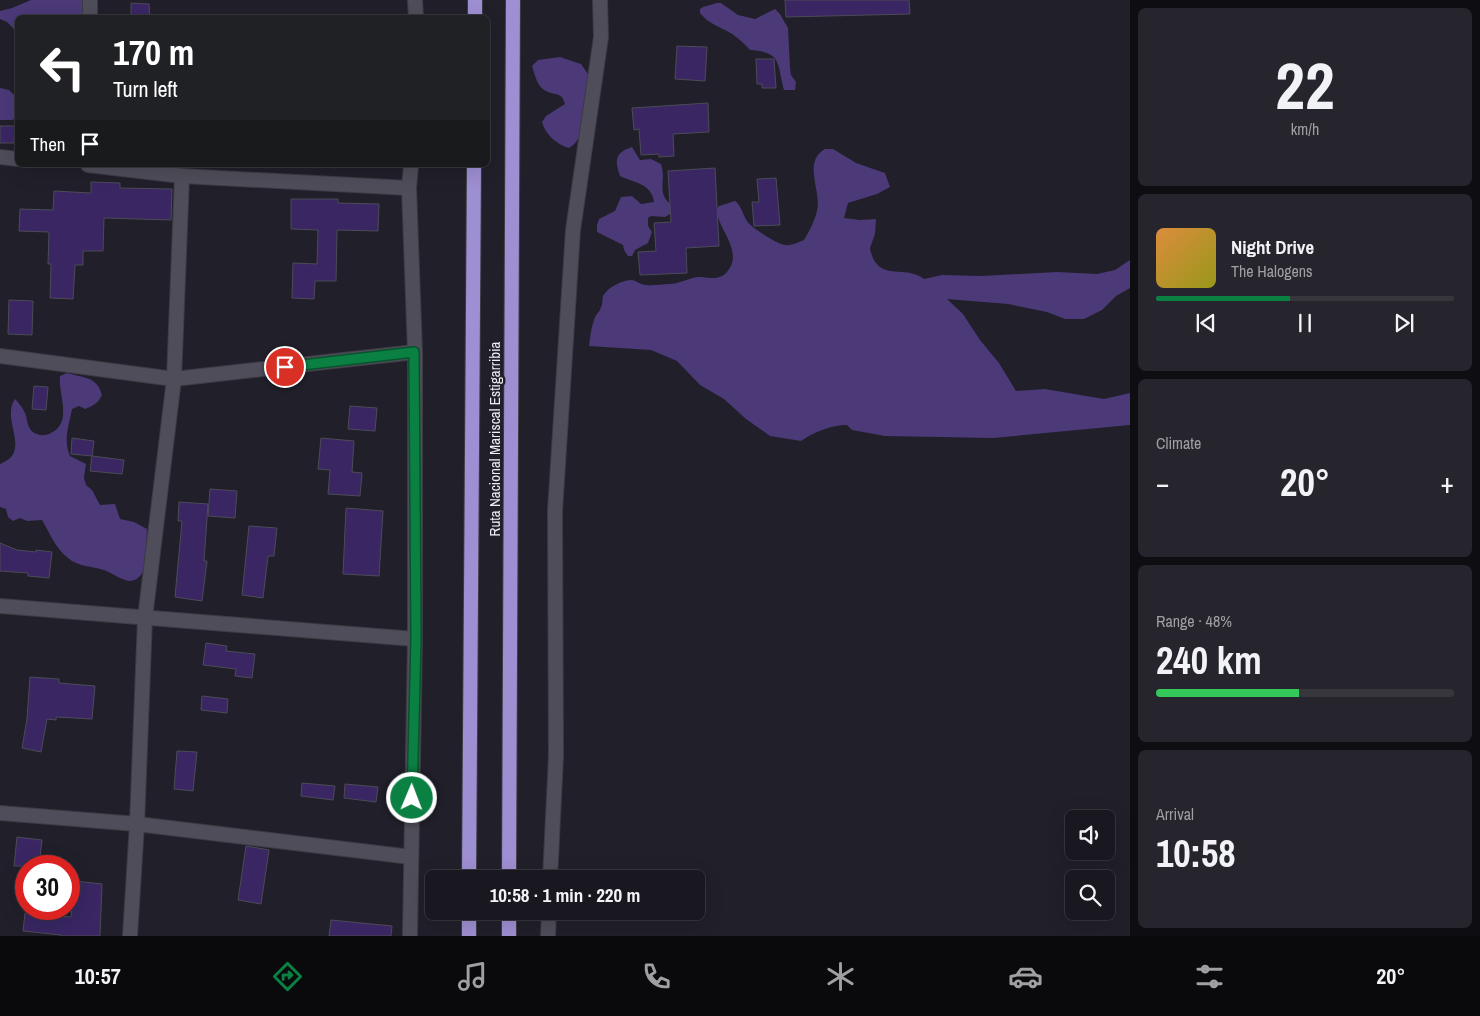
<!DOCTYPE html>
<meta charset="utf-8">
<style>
:root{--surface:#19171f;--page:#26242c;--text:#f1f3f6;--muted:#9f9fa4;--line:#37363d;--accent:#0b8043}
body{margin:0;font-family:"Archivo Narrow",sans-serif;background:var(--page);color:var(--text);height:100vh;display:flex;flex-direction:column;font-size:19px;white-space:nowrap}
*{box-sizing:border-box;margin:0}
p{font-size:16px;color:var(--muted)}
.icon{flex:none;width:28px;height:28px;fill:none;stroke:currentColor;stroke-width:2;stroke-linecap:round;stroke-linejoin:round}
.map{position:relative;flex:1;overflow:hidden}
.drawer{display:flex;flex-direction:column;gap:8px;padding:8px;background:#0e0d11;width:350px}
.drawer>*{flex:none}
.hud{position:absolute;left:15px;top:15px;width:475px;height:152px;border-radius:8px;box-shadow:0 5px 20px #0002,0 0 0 1px var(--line);background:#202124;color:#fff;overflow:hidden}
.controls{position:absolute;left:1065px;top:810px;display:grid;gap:10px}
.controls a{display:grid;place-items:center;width:50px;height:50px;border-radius:8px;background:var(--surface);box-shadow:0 5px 20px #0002,0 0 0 1px var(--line);font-size:25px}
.speed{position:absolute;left:15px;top:855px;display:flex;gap:10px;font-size:25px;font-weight:700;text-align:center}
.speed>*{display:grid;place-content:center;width:65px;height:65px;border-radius:50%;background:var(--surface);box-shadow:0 5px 20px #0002,0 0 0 1px var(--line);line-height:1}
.speed .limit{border:8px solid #d22;background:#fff;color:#111}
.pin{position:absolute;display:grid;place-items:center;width:42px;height:42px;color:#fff;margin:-21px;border:2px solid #fff;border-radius:50%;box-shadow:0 1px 5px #0007}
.me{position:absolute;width:55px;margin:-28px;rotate:1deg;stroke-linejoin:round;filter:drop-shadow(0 0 4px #0008)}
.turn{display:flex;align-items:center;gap:18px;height:105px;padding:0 15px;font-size:22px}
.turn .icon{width:65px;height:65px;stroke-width:2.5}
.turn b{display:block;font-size:35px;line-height:42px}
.then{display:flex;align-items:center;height:48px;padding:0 15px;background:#0003;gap:10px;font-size:19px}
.big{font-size:38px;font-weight:700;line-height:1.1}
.drawer .widget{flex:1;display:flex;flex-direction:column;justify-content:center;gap:8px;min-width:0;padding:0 18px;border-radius:8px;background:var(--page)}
.drawer .dial{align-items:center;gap:0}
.dial b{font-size:65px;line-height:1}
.song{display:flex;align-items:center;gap:15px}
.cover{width:60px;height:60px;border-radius:8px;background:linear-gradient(135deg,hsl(30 70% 55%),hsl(60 70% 35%))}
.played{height:5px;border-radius:2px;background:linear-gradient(90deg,var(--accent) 45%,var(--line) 45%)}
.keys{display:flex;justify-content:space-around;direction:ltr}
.heat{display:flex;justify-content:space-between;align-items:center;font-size:28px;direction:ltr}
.charge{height:8px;border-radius:4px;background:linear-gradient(90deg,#34c759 48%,var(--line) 0)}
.trip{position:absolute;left:425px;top:870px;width:280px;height:50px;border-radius:8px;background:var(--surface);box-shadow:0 5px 20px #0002,0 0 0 1px var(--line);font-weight:700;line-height:50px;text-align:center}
.tabs{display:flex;height:80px;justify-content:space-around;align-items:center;background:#0a090c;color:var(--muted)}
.tabs .icon{width:35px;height:35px}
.tabs .current{color:var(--accent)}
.tabs b{font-size:22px;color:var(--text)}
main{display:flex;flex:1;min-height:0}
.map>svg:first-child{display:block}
</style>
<main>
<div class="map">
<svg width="1130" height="936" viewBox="0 0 1130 936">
<rect width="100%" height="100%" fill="#211f29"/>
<!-- forest -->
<g fill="#4b3978">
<polygon points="31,0 94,0 92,17 18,18 17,32 7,22 0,19 0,11 12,8"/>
<path d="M717,3H721L738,15L755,19L775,9L780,14L788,28L790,67L791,75L796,82L795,90H784C777,64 782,52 750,50C743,42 735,35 725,30C715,25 707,22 700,13V9L703,7Z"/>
<path d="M560,57L581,64L590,77C588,97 588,138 569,148C557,145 545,134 542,122L546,116L565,104L562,97C557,93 552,94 546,91C537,87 535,75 532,66L538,60Z"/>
<polygon points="0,88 9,90 17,98 17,118 12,120 0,120"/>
<path d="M632,147L640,160L651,159L661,164C667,181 655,194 673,206L672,213L665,217L651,216L648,218V226L652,232L648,243L635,250L632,256H628L624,250L623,245L597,232V225L599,219L615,211L621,197L632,196L641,204L654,202C652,183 633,183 620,176C615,161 614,153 632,147Z"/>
<path d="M825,149H833L856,163L885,173L890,187L877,194L848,203L844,218L860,220L876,219L875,234L870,248C871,253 873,260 876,263C888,278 907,266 924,279L942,275L981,276L1057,272L1097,274L1115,270L1130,260V288L1116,296L1102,310L1084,319H1065L1047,312L1008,304L947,299L963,314L980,340L999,363L1016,391L1045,389L1104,399L1130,393V425L993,438L885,436L852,430L847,425C831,425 814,432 801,441L770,436L746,419L724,399L700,385L677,361L651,350L589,346C590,338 591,328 594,320C595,315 600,312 601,307C603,304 602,300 603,296C608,287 622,280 632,280C637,281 641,285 646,285C653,286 662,284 669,284C680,284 692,276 702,277C711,278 720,280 727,272C747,249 709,221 719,206L735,201C741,205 743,215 747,221C750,227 779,245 785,245C792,246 798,242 804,240C809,232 815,220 817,211C822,191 802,162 825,149Z"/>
<path d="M67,373C83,378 97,376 102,395C98,403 93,406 85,409L79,406L72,409C69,426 63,439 70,456L86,464L84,478L86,485L92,490L100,505L115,504L120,519L134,522L147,529C146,542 149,569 139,577C136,580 132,581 128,581C120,579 112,573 104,570C92,566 78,567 68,558C56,549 49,532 42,520L27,521L20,518L13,521L8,517L6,509L0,507V464C33,452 0,420 15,399C18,402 22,407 24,411C28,417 26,427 33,432C38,436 46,436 51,433C73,422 58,395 60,376Z"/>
</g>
<!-- building -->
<g fill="#392663" stroke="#4d4b57">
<polygon points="785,0 909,0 910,14 786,17"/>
<polygon points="131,3 149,4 150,18 131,18"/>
<polygon points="677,46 707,47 705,81 675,79"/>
<polygon points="756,59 774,59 776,88 762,88 762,84 757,84"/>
<polygon points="708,103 709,132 673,134 674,156 659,157 659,154 641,155 639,129 634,130 632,108"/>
<polygon points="0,126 15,126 14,143 0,143"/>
<polygon points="715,168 719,246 686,248 687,273 640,275 638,252 656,251 654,223 671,222 668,171"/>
<polygon points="776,178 780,225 754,226 752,202 759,202 757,179"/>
<polygon points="91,182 120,183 120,188 172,189 171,220 104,218 103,251 83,251 83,265 75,265 73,299 50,298 51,264 48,264 49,232 19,231 20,209 53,210 54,191 91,193"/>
<polygon points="291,199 338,199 338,203 379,204 378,231 337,230 336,281 315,281 314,299 292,298 293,263 317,264 318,230 291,229"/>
<polygon points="9,300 33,301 32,335 8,334"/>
<polygon points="34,386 48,387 46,410 32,409"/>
<polygon points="350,406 377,408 375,431 348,429"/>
<polygon points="72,438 94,441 92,456 71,454"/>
<polygon points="321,438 354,441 352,472 362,473 360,496 328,494 330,470 318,469"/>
<polygon points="92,456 124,460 122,474 90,471"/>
<polygon points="210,489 237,491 235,518 208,516"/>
<polygon points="179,502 208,504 204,561 207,561 202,601 175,597 182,521 178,521"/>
<polygon points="346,508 383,511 379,576 343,574"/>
<polygon points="249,526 277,528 274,556 268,556 263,598 242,595"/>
<polygon points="0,543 17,550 36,552 36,550 52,552 49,578 28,576 28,573 0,571"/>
<polygon points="206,643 227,646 226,651 255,654 252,678 235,676 236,669 203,665"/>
<polygon points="30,677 59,679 59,683 95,686 92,719 56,717 56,720 47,719 41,752 22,748 27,719"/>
<polygon points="202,696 228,699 227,713 201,710"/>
<polygon points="177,751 197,752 193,791 174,789"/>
<polygon points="302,783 335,786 333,800 301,796"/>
<polygon points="345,784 378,787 376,802 344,798"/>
<polygon points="17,837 42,840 39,866 14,866"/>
<polygon points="246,846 269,850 261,904 238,900"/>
<polygon points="75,881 102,884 100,936 61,936 61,935 23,931 25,913 71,917"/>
<polygon points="331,920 392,926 391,936 329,936"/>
</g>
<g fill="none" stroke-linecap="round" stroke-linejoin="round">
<defs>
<g id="minor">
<polyline points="90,0 90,18"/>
<polyline points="415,0 416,18"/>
<polyline points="0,157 18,159"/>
<polyline points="88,165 182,176 409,188"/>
<polyline points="0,356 174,379 415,352"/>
<polyline points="0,606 415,639"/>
<polyline points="0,813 137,824 411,857"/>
<polyline points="550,879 556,756 555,511 573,230 601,37 600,0"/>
<polyline points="130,936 137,824 145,618 174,379 182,176"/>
<polyline points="410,936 415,639 415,352 409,188 411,165"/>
<polyline points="548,936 549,911"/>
</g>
<g id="trunk">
<polyline points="475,18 475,0"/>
<polyline points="469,879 474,165"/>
<polyline points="509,879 513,0"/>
<polyline points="469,936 469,911"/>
<polyline points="509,936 509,911"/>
</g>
</defs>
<!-- minor casing -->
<use href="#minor" stroke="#3d3b43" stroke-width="16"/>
<!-- trunk casing -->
<use href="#trunk" stroke="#3d3b43" stroke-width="16"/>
<!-- minor -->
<use href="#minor" stroke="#4f4d59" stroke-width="14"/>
<!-- trunk -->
<use href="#trunk" stroke="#9e8ed2" stroke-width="14"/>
</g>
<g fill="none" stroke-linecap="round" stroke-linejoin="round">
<defs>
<polyline id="route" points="285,367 414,352 416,639 412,798"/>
</defs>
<!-- route casing -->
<use href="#route" stroke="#07532c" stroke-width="12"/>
<!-- route -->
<use href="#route" stroke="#0b8043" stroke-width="9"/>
</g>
<g text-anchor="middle" stroke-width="5" stroke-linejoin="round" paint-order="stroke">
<!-- street labels -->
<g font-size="15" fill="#efedf5" stroke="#211f29">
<text transform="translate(495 439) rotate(-90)" y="5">Ruta Nacional Mariscal Estigarribia</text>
</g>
</g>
</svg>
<div class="controls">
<a><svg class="icon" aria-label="sound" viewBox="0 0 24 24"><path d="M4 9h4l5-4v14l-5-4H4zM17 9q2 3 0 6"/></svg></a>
<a><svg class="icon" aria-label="search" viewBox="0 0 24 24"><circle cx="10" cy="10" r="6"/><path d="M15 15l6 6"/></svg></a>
</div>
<div class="speed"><div class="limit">30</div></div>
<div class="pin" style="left:285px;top:367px;background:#d93025"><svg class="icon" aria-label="arrive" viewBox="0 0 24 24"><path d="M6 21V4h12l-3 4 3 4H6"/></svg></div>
<svg class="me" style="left:412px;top:798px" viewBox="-20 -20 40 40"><circle r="17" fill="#0b8043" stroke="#fff" stroke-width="3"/><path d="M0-11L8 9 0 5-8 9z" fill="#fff"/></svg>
<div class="trip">10:58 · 1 min · 220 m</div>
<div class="hud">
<div class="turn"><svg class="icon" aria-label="left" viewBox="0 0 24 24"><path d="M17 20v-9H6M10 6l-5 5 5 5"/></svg><div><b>170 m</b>Turn left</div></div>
<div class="then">Then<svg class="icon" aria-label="arrive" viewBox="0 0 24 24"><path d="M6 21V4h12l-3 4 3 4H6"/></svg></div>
</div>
</div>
<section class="drawer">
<div class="widget dial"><b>22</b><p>km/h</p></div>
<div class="widget">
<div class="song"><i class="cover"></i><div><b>Night Drive</b><p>The Halogens</p></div></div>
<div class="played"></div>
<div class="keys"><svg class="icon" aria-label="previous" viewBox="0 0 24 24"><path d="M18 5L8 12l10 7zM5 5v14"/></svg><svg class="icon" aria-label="pause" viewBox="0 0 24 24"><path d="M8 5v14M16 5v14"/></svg><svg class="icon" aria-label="next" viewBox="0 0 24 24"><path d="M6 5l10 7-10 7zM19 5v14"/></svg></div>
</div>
<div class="widget"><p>Climate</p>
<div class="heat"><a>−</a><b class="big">20°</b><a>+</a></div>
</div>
<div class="widget"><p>Range · 48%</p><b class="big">240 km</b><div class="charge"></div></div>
<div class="widget"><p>Arrival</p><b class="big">10:58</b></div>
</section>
</main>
<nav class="tabs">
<b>10:57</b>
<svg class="icon current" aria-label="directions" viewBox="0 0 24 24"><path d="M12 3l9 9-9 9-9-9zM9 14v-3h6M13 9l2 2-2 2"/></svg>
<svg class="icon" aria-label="music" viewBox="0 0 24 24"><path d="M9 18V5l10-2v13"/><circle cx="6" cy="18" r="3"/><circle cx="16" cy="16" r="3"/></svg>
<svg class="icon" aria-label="phone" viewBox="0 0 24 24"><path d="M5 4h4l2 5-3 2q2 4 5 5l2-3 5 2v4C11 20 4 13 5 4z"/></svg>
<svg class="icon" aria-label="climate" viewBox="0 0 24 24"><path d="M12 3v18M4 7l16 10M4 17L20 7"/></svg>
<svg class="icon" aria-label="car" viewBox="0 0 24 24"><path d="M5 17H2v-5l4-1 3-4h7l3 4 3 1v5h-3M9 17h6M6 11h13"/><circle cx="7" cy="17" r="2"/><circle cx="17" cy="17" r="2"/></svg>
<svg class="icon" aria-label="filters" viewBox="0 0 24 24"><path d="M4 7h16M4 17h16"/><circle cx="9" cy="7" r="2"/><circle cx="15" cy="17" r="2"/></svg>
<b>20°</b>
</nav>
